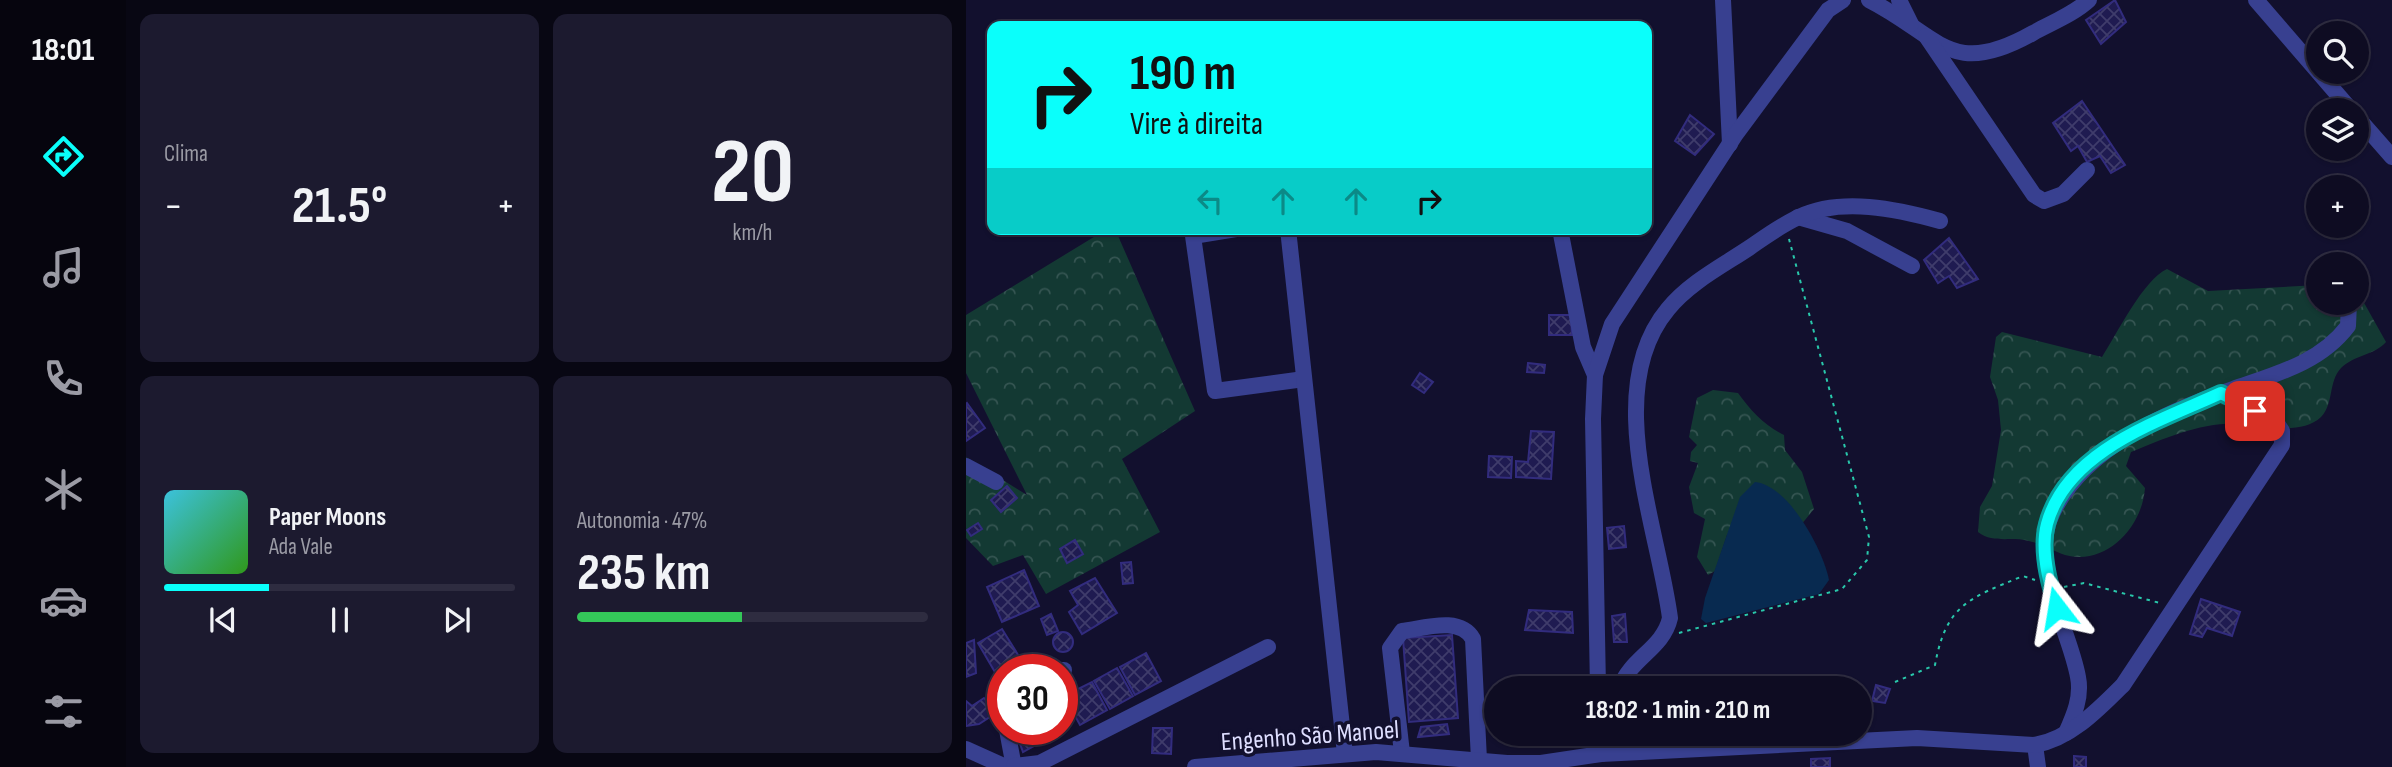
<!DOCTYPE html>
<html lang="pt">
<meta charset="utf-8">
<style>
:root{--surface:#0e0c22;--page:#1c1a2f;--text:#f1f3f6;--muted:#9b9ba5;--line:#2e2c40;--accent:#0afffb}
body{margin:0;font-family:"Sofia Sans Condensed",sans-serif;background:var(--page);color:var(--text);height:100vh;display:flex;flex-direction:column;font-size:26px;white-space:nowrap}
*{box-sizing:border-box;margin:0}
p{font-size:23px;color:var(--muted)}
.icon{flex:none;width:38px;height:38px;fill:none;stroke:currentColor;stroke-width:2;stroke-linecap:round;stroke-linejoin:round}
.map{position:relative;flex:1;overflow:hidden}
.side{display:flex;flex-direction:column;gap:14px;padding:14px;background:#080713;width:840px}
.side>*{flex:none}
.guide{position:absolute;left:21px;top:21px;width:665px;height:214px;border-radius:14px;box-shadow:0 2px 5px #0004,0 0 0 2px var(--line);background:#0afffb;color:#111;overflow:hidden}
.fabs{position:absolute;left:1340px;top:21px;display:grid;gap:14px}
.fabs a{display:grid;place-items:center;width:63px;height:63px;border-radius:50%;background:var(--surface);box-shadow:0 2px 5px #0004,0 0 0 2px var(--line);font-size:35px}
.speed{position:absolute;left:21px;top:654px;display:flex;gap:14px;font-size:35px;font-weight:700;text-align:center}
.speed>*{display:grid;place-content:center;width:91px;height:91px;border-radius:50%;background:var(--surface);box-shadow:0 2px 5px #0004,0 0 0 2px var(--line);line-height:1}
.speed .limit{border:10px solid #d22;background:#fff;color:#111}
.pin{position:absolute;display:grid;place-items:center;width:60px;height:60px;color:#fff;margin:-30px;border-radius:14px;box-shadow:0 4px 10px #0006}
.me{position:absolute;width:77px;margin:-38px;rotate:346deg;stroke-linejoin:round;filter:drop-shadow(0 0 5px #0008)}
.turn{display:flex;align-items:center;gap:24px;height:147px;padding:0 28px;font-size:32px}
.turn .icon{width:91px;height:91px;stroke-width:2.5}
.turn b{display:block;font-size:49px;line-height:60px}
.lanes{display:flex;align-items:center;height:66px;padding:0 28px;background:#0003;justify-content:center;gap:35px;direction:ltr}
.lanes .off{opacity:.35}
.big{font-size:52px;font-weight:700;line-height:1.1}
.side .card{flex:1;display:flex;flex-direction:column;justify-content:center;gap:10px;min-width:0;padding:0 24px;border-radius:14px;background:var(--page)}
.side .dial{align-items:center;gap:0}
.dial b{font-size:91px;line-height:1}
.song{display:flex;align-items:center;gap:21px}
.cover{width:84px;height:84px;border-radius:10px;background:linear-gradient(135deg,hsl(190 70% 55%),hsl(110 70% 35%))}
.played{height:7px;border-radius:4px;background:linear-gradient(90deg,var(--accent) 30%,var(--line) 30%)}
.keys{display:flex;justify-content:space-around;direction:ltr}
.heat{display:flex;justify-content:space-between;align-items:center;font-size:38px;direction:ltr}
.charge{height:10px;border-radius:5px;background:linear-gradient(90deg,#34c759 47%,var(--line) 0)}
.side .tiles{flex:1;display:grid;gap:14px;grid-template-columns:repeat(2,1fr)}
.trip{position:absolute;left:518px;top:676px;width:388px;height:70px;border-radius:35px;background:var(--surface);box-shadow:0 2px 5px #0004,0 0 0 2px var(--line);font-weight:700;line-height:70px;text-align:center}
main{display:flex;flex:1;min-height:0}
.tabs{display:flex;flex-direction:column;width:126px;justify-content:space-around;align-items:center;background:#06050e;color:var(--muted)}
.tabs .icon{width:49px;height:49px}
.tabs .selected{color:var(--accent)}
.tabs b{font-size:32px;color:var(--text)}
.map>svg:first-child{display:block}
</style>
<main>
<nav class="tabs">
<b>18:01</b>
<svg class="icon selected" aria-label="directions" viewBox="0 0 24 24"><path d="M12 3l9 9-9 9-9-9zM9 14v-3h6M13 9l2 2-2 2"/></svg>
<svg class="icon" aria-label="music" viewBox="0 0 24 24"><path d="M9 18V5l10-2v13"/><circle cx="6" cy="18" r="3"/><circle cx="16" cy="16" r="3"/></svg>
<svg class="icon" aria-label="phone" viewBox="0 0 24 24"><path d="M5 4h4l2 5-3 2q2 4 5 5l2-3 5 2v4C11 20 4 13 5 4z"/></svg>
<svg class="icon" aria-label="climate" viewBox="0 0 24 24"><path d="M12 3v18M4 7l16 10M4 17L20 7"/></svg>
<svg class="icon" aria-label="car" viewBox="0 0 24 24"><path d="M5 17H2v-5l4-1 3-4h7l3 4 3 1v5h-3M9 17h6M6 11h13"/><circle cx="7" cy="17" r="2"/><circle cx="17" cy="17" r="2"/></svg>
<svg class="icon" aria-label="filters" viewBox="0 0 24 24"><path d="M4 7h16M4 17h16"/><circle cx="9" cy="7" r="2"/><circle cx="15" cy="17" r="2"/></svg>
</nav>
<section class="side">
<div class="tiles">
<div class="card"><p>Clima</p>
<div class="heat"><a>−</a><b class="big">21.5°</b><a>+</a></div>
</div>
<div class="card dial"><b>20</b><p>km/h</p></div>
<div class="card">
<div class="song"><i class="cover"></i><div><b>Paper Moons</b><p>Ada Vale</p></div></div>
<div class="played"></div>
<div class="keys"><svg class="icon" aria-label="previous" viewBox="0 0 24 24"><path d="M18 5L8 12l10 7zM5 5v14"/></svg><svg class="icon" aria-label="pause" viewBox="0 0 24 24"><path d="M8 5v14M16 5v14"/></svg><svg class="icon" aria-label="next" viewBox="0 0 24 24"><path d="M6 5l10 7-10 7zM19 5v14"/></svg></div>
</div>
<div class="card"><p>Autonomia · 47%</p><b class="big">235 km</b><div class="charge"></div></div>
</div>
</section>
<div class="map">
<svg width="1426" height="767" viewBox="0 0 1426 767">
<defs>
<pattern id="forest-crowns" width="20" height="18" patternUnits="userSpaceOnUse" patternTransform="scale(1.75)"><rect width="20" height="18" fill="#133933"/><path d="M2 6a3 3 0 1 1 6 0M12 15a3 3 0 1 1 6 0" fill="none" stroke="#355552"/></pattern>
<pattern id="building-cross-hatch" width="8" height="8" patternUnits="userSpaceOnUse" patternTransform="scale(1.75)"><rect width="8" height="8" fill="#1f1b51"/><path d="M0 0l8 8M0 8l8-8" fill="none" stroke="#3f3c6b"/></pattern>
</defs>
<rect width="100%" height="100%" fill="#12102e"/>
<!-- forest -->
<g fill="url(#forest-crowns)">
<polygon points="141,229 149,229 229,411 156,459 194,532 80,594 57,555 27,566 0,538 0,457 61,495 0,373 0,315"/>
<path d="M1201,269L1242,291L1353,285V303H1391V298L1397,301L1420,342C1409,355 1388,355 1375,368C1362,382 1368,404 1355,417C1336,435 1301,426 1278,424C1240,420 1199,438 1165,452L1160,466L1179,488C1176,528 1140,566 1099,555C1087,551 1076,544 1063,541C1044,536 1028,544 1012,532L1014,507L1026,486L1035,430L1032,400L1024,377L1030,337L1036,332L1136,357C1151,334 1177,280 1201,269Z"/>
<path d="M747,390L772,393C784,410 799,426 818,435L819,450L836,472L848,509L830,531L761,535L749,571L742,575L731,557L739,519L728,513L723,487L732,463L724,461L725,452L731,445L723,437L731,398Z"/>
</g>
<!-- water -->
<path fill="#082a50" d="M789,482C822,485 857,549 863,580L853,594L740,623L735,619L739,598L774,497Z"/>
<!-- building -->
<g fill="url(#building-cross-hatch)" stroke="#322c7e" stroke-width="2">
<polygon points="1149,0 1160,22 1135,44 1120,20"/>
<polygon points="1116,101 1159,165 1145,173 1134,156 1121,162 1112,146 1105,151 1087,123"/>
<polygon points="724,115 748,134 729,155 709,141"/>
<polygon points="983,238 1012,279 991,288 983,276 972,283 958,260"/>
<polygon points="583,315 605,315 606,335 583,335"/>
<polygon points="562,363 579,365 578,373 561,372"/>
<polygon points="454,373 467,382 458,393 446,385"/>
<polygon points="1,403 19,428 0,441 0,404"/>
<polygon points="565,431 588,432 585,479 550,477 550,461 562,462"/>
<polygon points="523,456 546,457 545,478 522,477"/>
<polygon points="41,486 51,498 35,512 25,500"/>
<polygon points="12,523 16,529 5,536 1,530"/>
<polygon points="658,526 660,547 643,549 641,528"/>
<polygon points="109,540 117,554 101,563 94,549"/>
<polygon points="165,562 167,583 157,584 155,563"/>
<polygon points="58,570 73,606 36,622 21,587"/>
<polygon points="129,578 151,613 116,634 103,612 112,605 104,591"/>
<polygon points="1235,599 1274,612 1266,636 1241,628 1236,637 1224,634"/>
<polygon points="563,610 606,612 607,633 559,630"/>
<polygon points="85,614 92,631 81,635 75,619"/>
<polygon points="659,614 661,642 648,642 646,616"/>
<polygon points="36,629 59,666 50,670 37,670 37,677 33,679 12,643"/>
<circle cx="97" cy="642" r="10"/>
<polygon points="486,635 492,718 443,722 437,638"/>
<polygon points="8,640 10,673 0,677 0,643"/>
<polygon points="180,653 195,681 169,695 154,667"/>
<polygon points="151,668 167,696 144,709 128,681"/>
<polygon points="126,682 141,710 114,725 98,696"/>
<polygon points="910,685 924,689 919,703 906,701"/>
<polygon points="18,698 30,713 13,724 0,726 0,701 6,706"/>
<polygon points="481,724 483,734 452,737 455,727"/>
<polygon points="187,728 206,728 205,754 186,753"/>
<polygon points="49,730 80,730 84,737 57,752"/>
<polygon points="1108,756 1120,757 1120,767 1108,767"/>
<polygon points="864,758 864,767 845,767 845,759"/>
</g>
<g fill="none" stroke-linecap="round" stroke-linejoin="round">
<!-- path -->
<g stroke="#29c8ab" stroke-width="2" stroke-dasharray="3.5 5" stroke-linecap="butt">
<polyline points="1098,587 1118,583 1194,603"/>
<polyline points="713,633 876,589 901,560 903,537 823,239"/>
<path d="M929,682L969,665C980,604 1004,598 1057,576L1069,580"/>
</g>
<!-- minor -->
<g stroke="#384090" stroke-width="16">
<polyline points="757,0 764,144"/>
<path d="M903,0C974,36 984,80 1067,33C1085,23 1108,14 1123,0"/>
<polyline points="933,0 945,24"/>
<polyline points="1290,0 1385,110"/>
<polyline points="960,36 1068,195 1078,201 1097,194 1121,170"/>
<polyline points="1391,117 1426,157"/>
<polyline points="832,217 881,231 946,266"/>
<polyline points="270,229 227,236 249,391 338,379"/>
<polyline points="322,229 379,754"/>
<polyline points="594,229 617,347 629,375"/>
<polyline points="0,466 30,482"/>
<polyline points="96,670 98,670"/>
<polyline points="632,688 627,419 629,375 646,324 770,134 862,10 877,0"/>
<path d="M654,688C664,658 697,649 704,618C692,526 635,389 702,309C723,283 756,266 783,248C799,237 815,225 833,217C875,197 931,209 974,221"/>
<polyline points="37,697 37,708"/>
<polyline points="41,730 48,767"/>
<polyline points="634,733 635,754"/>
<path d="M1100,733C1108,715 1116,697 1112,677C1103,627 1061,562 1087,512C1119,447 1202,411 1267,389C1310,374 1354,363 1382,326L1383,303"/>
<polyline points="1069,745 1072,767"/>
<polyline points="0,749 40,767"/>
<path d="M436,753L424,648L436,631C459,628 494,616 507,639L513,760"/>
<polyline points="48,766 74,763 302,647"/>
<path d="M229,767L410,752L541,763H575L635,754L951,738L1069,745C1104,739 1132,710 1157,685L1316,445V431L1312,425L1255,393"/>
</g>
</g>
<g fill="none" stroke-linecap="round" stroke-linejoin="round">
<defs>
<path id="route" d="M1091,608C1083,584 1074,550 1081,524C1101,450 1194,421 1255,393L1289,411"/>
</defs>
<!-- route casing -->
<use href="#route" stroke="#06a6a3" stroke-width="18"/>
<!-- route -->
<use href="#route" stroke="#0afffb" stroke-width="12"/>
</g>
<g text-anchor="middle" stroke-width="7" stroke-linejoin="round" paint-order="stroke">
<!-- street labels -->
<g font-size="26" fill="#dedeff" stroke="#12102e">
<text transform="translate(344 735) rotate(-4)" y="9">Engenho São Manoel</text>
</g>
</g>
</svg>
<div class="fabs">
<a><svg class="icon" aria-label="search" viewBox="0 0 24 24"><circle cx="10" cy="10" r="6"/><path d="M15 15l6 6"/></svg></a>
<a><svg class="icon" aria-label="layers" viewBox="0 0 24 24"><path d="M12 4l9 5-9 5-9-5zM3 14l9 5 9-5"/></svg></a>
<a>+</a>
<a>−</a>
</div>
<div class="speed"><div class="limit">30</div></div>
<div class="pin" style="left:1289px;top:411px;background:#d93025"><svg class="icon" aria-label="arrive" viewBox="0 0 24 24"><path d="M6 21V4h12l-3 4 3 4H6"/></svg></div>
<svg class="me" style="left:1091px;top:608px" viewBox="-20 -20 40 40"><path d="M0-17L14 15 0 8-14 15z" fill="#0afffb" stroke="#fff" stroke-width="4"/></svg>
<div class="trip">18:02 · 1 min · 210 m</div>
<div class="guide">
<div class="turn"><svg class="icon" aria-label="right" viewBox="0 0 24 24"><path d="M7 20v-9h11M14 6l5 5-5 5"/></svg><div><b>190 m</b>Vire à direita</div></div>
<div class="lanes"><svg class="icon off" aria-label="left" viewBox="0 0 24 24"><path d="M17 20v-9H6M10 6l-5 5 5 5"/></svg><svg class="icon off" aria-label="ahead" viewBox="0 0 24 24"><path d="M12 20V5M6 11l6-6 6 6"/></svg><svg class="icon off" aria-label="ahead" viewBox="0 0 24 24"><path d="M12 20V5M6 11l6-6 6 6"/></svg><svg class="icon" aria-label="right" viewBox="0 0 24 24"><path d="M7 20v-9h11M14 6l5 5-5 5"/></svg></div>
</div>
</div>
</main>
